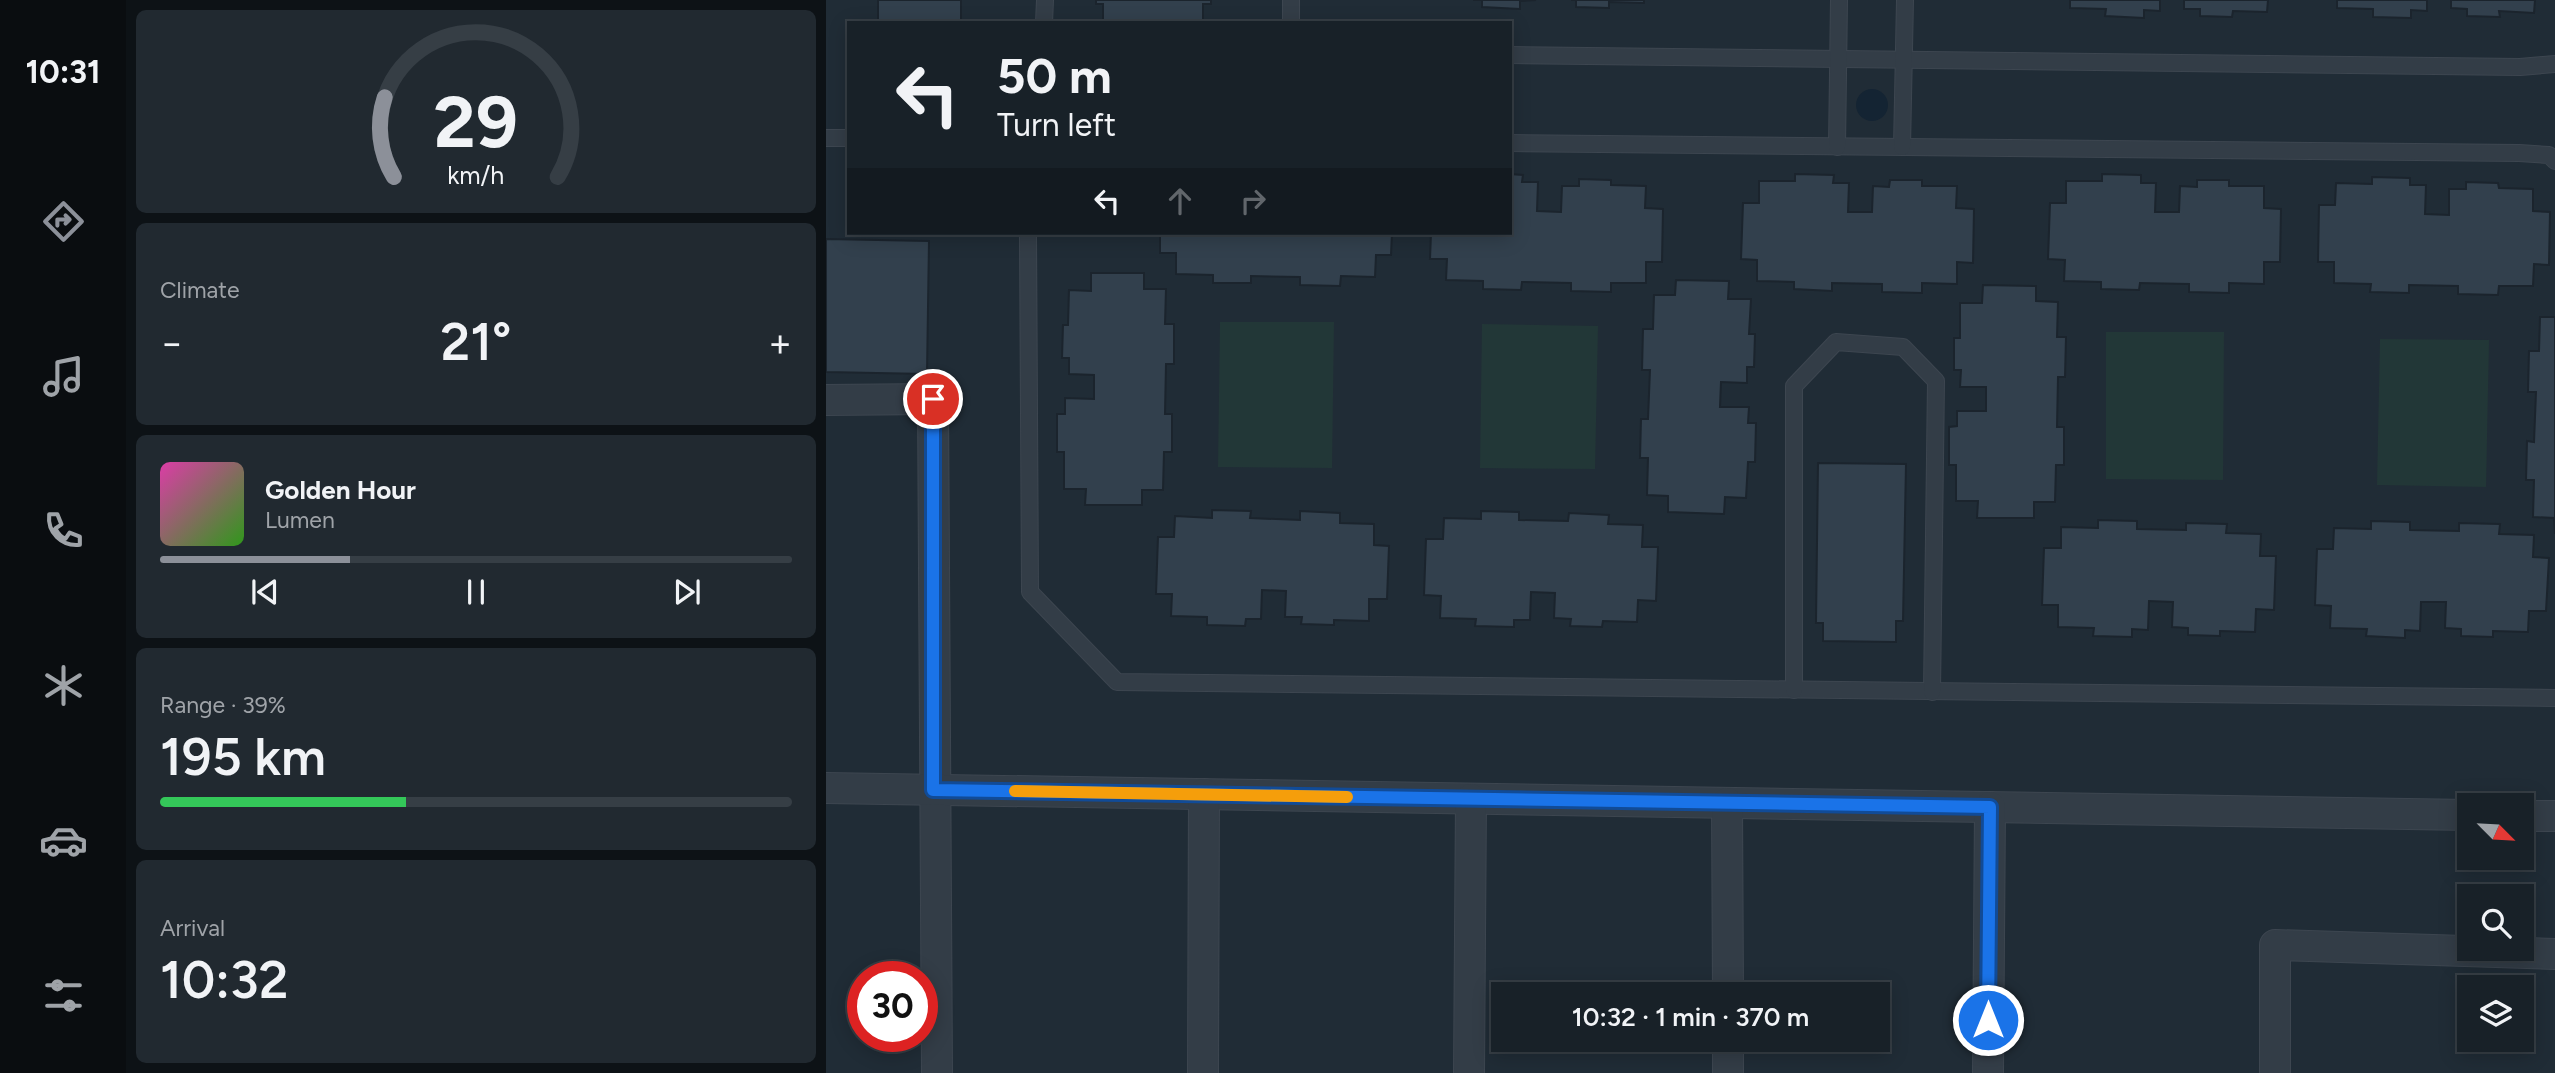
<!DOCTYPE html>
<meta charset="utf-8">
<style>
:root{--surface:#182128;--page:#212930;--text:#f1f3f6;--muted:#9fa3a8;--line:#363e45;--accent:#8c9099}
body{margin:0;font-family:Figtree,sans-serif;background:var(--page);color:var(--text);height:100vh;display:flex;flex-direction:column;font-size:26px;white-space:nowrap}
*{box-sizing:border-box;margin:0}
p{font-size:23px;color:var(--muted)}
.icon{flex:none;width:38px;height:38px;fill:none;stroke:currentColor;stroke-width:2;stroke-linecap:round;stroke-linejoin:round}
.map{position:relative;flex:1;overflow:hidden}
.drawer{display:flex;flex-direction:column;gap:10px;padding:10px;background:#0d1216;width:700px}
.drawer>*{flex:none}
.guide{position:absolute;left:21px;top:21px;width:665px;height:214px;border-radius:0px;box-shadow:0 4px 18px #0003,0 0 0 2px var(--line);background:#182128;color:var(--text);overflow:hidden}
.needle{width:46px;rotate:114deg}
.controls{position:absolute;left:1631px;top:793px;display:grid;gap:14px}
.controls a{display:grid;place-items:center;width:77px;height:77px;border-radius:0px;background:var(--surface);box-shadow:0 4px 18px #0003,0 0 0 2px var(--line);font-size:35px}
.speed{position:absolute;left:21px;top:961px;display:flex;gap:14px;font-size:35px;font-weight:700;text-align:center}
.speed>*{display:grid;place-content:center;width:91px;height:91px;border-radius:50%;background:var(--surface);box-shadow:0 4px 18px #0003,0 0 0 2px var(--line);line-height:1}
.speed .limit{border:10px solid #d22;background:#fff;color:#111}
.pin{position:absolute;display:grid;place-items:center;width:60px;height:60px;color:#fff;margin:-30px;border:4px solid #fff;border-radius:50%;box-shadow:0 2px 7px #0007}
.me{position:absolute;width:77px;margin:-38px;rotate:0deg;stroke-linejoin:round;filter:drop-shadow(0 0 5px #0008)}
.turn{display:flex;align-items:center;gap:24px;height:147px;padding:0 35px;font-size:32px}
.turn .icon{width:91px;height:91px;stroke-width:2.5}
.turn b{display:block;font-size:49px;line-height:60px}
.lanes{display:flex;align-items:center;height:66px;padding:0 35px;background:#0003;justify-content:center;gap:35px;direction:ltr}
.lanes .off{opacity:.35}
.big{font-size:52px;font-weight:600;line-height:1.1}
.drawer .card{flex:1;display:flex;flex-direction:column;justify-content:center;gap:10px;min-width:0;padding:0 24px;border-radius:10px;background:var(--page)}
.drawer .dial{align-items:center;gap:0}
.dial svg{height:182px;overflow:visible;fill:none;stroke:var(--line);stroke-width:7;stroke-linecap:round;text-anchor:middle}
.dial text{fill:var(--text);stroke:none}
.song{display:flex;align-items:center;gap:21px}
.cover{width:84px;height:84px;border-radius:10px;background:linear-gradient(135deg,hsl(320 70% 55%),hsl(110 70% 35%))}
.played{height:7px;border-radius:4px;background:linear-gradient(90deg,var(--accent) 30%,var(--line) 30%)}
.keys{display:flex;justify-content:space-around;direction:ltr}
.heat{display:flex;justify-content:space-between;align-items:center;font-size:38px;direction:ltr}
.charge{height:10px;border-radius:5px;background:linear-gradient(90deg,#34c759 39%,var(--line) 0)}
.trip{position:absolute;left:665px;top:982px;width:399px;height:70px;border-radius:0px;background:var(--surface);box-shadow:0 4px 18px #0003,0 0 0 2px var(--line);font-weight:600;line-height:70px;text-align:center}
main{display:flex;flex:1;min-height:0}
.menu{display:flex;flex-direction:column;width:126px;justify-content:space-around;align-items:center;background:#0a0d10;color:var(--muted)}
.menu .icon{width:49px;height:49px}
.menu .selected{color:var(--accent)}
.menu b{font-size:32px;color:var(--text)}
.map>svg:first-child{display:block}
</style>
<main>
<nav class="menu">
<b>10:31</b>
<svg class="icon selected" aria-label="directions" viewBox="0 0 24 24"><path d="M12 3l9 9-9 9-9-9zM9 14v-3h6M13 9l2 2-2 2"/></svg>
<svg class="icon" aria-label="music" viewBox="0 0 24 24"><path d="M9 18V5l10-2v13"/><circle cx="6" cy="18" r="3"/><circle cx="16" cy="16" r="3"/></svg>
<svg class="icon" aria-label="phone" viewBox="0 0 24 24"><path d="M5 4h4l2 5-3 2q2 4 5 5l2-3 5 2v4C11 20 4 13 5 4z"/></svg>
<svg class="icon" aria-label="climate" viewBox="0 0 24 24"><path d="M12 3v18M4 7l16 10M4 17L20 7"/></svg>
<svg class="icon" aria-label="car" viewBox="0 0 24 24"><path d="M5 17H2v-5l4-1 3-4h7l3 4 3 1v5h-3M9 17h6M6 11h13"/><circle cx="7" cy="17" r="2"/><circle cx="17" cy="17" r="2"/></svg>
<svg class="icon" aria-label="filters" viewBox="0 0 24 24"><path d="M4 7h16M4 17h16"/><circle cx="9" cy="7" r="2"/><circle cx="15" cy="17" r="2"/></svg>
</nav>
<section class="drawer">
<div class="card dial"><svg viewBox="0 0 100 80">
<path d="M14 69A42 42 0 1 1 86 69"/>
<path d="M14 69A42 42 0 0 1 10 34" stroke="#8c9099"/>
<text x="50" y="56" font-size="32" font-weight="700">29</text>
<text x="50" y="72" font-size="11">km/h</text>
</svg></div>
<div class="card"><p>Climate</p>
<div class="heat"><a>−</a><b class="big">21°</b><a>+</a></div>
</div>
<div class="card">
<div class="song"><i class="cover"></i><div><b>Golden Hour</b><p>Lumen</p></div></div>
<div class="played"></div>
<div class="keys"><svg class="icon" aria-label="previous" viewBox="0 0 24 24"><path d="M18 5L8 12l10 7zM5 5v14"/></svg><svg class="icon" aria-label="pause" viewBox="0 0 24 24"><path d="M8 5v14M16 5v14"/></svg><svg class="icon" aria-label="next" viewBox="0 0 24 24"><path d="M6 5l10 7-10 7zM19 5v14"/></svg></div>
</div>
<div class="card"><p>Range · 39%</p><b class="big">195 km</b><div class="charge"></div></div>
<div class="card"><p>Arrival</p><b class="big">10:32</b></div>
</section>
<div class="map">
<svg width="1729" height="1073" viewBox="0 0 1729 1073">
<rect width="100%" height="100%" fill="#202c36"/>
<!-- green -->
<g fill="#223737">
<polygon points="394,322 508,322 506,468 392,467"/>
<polygon points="656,324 772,326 769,469 654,468"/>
<polygon points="1280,332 1398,332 1397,480 1280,479"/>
<polygon points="1554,339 1663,340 1660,487 1551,485"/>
</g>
<!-- water -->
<circle fill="#142433" cx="1046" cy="105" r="16"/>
<!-- building -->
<g fill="#32404d" stroke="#1b242d" stroke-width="2">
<rect x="52" y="0" width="83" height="23"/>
<polygon points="270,0 385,0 385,4 377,4 377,23 277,23 277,4 270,4"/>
<polygon points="647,0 710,0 694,1 694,9 656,7 656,0"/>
<polygon points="745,0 818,0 818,3 783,2 783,8 750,7 750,0"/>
<polygon points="1244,0 1334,0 1334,11 1318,10 1318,18 1279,16 1280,9 1244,8"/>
<polygon points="1358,0 1442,0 1441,12 1407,11 1406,17 1374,16 1374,9 1358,9"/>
<polygon points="1511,0 1601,0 1601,11 1585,10 1585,18 1547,17 1547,9 1511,8"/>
<polygon points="1625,0 1709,0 1708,13 1673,11 1674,17 1641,16 1641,9 1625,8"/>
<polygon points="684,174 697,175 696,182 712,182 711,211 735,212 736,186 753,186 753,179 785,180 785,185 820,186 819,208 837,209 836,262 820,262 820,283 785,283 785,292 745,291 745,283 696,282 695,290 657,289 657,281 620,280 621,259 604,259 605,233 684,233"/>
<polygon points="969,174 1008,175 1007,183 1023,183 1022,212 1046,212 1047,186 1063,187 1064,180 1096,180 1096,186 1131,186 1130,208 1148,209 1147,263 1131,262 1131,284 1096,283 1096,293 1056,292 1056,284 1006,283 1006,291 968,289 968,282 931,281 931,260 915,259 917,203 933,203 933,181 969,181"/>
<polygon points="1276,174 1315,175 1315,183 1330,183 1329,212 1353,212 1354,186 1371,187 1371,180 1403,180 1403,186 1438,186 1438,208 1455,209 1454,262 1438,262 1438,284 1403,283 1403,293 1363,292 1363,284 1314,283 1313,290 1275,289 1275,282 1238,281 1239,260 1222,259 1224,203 1240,203 1240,181 1276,181"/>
<polygon points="1546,177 1584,178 1584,185 1600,185 1599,214 1623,215 1623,189 1640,189 1640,182 1672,183 1673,188 1707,189 1707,211 1724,212 1723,265 1708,264 1707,286 1673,286 1672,295 1632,294 1632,286 1583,285 1583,293 1544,292 1545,284 1508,283 1508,262 1492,262 1493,205 1509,205 1510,183 1546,184"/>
<polygon points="334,233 566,233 565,255 550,255 549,277 515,276 514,286 474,285 474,277 425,276 425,283 387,283 387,275 350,274 350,253 334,253"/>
<polygon points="0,239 103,241 101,374 0,372"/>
<polygon points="265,273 318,273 318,289 340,289 339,324 348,324 348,364 340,364 339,414 346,414 346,452 338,452 337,490 316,490 316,505 259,505 260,489 238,489 238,452 231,452 231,414 239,414 239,398 268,399 268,375 243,374 243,358 236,358 237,325 242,325 243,290 265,291"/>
<polygon points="850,280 903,281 902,299 925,299 923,334 929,334 928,367 921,367 921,383 895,382 894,407 923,407 922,423 930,423 929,462 922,462 920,498 899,497 898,514 842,512 842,496 821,495 822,458 814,458 815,419 822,419 824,370 816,370 817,329 827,329 828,295 849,295"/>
<polygon points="1157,285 1210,286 1210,301 1232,302 1231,337 1240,337 1239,377 1232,377 1231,427 1238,427 1238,465 1230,465 1229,502 1208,502 1208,518 1151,518 1152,501 1130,501 1130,465 1123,465 1123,427 1131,426 1131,411 1160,411 1160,387 1134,387 1135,370 1128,370 1128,338 1134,338 1134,303 1156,303"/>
<polygon points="1714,317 1729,317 1729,534 1728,518 1707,517 1708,480 1700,480 1701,441 1708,442 1710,392 1702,392 1703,351 1713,351"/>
<polygon points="992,463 1080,464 1077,621 1070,621 1070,642 997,641 997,623 990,623"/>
<polygon points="386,510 425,511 424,518 474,520 474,511 514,513 514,523 548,524 548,545 563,546 561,599 543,599 543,621 508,620 508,625 475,624 476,617 459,617 460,591 436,590 435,619 420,619 419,626 381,625 381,617 345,616 346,594 330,594 332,537 348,537 349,516 386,518"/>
<polygon points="655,511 693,512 693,520 742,521 743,513 783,515 782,524 817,525 816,547 832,547 830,601 812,600 811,622 777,621 776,627 744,626 745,619 728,618 729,593 705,592 704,620 688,620 688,627 649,626 650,619 614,618 615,596 598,595 600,539 617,539 618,518 655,519"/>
<polygon points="1272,520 1311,521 1311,529 1360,530 1360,523 1401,524 1400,533 1435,534 1434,556 1450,556 1448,610 1430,609 1429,632 1394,631 1394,636 1362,635 1362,628 1346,627 1347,602 1323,601 1322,630 1306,629 1306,637 1267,636 1268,628 1232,627 1232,605 1216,605 1218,548 1235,548 1235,527 1272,528"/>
<polygon points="1545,521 1584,522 1584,530 1633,531 1633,523 1674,524 1673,534 1708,535 1707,557 1723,558 1720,611 1703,611 1702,632 1667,631 1667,637 1635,636 1635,629 1619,628 1620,602 1595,602 1594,631 1579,630 1579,638 1540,636 1541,629 1504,628 1505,606 1489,605 1491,549 1507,549 1508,528 1545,529"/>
</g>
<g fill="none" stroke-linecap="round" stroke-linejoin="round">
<defs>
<g id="lane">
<polyline points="465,0 465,23"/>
<polyline points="218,23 219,0"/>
<polyline points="684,55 1694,67 1729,64"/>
<polyline points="0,138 23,138"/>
<polyline points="684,143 1693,153 1723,155 1729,161"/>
<polyline points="1011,147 1013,0"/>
<polyline points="1076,147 1079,0"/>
<polyline points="202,233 204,592 291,682 1729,698"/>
<polyline points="968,690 968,386 1010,342 1077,347 1110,381 1106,692"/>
</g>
<g id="street">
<polyline points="0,400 107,399 111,1073"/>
<polyline points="0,788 1643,815"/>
<polyline points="901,803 902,994"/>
<polyline points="1696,816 1729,816"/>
<polyline points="902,1040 902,1073"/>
<polyline points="377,1073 378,794"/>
<polyline points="643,1073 645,799"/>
<polyline points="1162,1073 1164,807"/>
<polyline points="1449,1073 1449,945 1729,954"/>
</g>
</defs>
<!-- lane casing -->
<use href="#lane" stroke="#3d4650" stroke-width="18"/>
<!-- street casing -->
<use href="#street" stroke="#3d4650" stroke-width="32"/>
<!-- lane -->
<use href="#lane" stroke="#333d47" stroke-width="16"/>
<!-- street -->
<use href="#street" stroke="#333d47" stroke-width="30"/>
</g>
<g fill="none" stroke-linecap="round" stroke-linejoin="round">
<defs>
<polyline id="route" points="107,399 107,790 1164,807 1162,1020"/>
</defs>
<!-- route casing -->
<use href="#route" stroke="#114b97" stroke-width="18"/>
<!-- route -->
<use href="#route" stroke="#1a73e8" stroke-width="12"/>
<!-- slow -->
<polyline stroke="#f59e0b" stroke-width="12" points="189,791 521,797"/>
</g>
</svg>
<div class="controls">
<a><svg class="needle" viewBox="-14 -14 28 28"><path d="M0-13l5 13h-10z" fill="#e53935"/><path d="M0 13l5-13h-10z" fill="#9fa3a8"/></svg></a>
<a><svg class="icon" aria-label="search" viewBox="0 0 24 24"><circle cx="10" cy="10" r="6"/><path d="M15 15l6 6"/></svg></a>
<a><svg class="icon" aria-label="layers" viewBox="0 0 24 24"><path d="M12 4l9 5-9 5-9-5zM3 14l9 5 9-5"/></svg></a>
</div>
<div class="speed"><div class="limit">30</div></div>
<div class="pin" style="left:107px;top:399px;background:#d93025"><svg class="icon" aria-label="arrive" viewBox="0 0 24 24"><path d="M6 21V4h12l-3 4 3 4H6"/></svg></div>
<svg class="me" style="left:1162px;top:1020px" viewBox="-20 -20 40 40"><circle r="17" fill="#1a73e8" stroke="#fff" stroke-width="3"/><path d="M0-11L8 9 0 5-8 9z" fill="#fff"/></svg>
<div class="trip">10:32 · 1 min · 370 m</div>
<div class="guide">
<div class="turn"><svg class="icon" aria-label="left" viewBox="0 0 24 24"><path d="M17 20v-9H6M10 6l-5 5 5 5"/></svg><div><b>50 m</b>Turn left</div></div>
<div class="lanes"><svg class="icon" aria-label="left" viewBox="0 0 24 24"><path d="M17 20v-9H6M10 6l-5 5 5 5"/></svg><svg class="icon off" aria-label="ahead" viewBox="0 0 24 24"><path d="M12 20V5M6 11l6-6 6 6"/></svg><svg class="icon off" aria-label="right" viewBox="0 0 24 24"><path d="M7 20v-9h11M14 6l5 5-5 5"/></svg></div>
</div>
</div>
</main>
